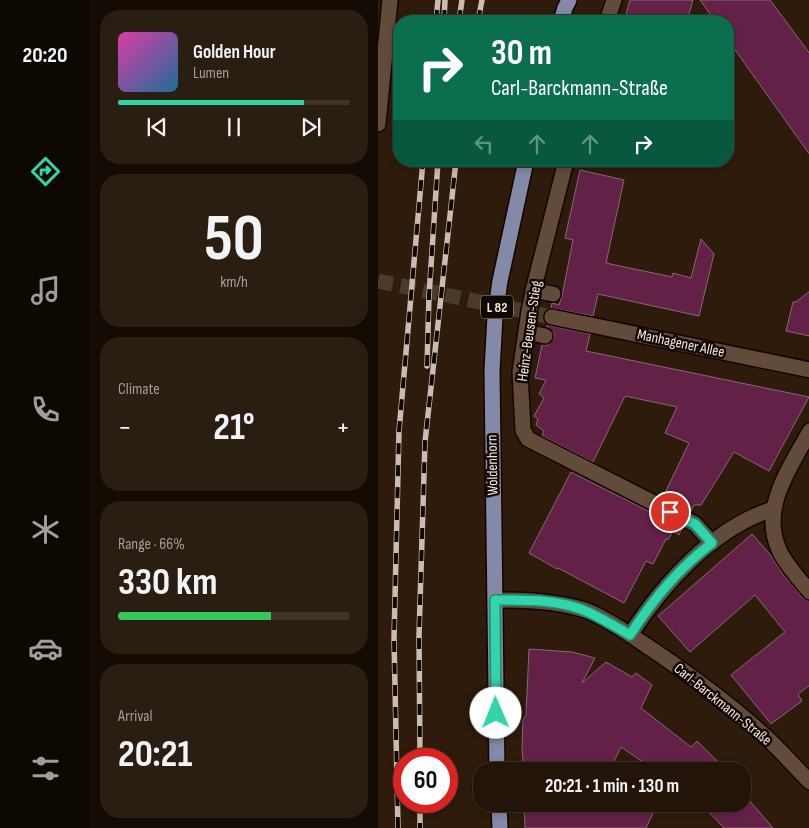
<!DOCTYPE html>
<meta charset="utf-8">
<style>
:root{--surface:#221408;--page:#2a1d12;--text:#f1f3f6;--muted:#a29e9c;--line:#3f3329;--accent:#32d4a9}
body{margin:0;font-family:"Sofia Sans Condensed",sans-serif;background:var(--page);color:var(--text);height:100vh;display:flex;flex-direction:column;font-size:19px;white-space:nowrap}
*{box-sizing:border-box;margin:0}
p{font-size:16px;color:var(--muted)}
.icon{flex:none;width:28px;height:28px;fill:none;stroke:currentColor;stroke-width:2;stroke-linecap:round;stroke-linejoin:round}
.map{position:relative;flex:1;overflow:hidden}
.panel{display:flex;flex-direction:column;gap:10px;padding:10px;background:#130b04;width:288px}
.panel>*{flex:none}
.hud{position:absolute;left:15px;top:15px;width:341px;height:152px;border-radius:20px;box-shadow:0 2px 8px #0003,0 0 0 1px var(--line);background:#0b6e4f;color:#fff;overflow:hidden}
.speed{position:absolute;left:15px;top:748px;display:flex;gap:10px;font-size:25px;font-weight:700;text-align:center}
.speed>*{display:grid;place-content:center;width:65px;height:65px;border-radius:50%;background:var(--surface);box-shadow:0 2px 8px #0003,0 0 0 1px var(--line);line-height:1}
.speed .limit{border:8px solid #d22;background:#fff;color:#111}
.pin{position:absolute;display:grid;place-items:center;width:42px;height:42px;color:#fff;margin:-21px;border:2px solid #fff;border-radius:50%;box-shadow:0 1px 5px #0007}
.me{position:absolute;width:55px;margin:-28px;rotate:359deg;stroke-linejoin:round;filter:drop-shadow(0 0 4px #0008)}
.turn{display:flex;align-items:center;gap:18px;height:105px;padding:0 15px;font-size:22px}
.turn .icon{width:65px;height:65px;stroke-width:2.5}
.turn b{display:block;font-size:35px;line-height:42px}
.lanes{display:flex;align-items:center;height:48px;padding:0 15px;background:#0003;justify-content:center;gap:25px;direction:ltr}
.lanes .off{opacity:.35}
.big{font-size:38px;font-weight:700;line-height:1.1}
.panel .card{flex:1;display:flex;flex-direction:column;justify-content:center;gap:8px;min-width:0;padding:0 18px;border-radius:20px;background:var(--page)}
.panel .dial{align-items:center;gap:0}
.dial b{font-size:65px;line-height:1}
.song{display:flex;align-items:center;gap:15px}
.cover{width:60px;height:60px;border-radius:8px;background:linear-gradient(135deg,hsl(320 70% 55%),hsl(200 70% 35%))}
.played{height:5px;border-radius:2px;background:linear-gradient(90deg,var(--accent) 80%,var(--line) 80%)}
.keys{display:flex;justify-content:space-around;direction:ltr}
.heat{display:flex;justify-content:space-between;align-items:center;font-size:28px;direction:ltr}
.charge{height:8px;border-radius:4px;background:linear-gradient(90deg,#34c759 66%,var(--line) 0)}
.trip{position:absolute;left:95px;top:762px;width:278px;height:50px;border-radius:20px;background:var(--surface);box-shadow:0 2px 8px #0003,0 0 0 1px var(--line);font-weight:700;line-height:50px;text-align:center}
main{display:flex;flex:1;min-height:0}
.tab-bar{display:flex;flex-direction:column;width:90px;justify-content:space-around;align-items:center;background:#0e0803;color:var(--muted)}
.tab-bar .icon{width:35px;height:35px}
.tab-bar .active{color:var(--accent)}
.tab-bar b{font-size:22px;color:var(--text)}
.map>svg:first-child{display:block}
</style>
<main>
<nav class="tab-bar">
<b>20:20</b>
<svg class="icon active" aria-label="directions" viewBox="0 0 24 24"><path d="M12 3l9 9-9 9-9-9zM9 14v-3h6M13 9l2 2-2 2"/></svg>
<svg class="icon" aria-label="music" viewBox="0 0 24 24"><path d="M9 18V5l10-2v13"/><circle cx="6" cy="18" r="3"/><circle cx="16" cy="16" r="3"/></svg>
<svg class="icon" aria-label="phone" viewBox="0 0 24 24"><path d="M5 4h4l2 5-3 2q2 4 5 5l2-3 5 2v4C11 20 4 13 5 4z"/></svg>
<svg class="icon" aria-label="climate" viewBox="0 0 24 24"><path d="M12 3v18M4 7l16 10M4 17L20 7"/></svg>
<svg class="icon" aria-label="car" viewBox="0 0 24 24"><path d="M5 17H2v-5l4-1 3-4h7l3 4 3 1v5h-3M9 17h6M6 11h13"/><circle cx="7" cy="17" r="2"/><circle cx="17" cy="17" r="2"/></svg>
<svg class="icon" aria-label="filters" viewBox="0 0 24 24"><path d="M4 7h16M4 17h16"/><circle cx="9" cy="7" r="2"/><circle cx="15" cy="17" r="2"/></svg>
</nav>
<section class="panel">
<div class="card">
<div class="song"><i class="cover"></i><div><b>Golden Hour</b><p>Lumen</p></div></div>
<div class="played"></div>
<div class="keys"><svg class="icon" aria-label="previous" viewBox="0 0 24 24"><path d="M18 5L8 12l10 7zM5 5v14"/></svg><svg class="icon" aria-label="pause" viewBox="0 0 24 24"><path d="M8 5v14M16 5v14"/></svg><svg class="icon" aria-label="next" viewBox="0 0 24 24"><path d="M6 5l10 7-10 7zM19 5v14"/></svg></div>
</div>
<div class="card dial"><b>50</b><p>km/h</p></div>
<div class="card"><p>Climate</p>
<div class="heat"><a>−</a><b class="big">21°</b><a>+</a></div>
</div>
<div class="card"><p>Range · 66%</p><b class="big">330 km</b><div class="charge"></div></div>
<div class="card"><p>Arrival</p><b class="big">20:21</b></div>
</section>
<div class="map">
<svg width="432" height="828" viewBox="0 0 432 828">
<rect width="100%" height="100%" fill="#2e1b0b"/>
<!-- building -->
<g fill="#642147" stroke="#856976">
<polygon points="252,0 315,0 309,21 246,21"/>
<polygon points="322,0 392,0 432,54 432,155 350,40 350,21 337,21"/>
<polygon points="202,170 246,180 228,263 294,277 295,273 313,278 323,239 336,254 321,316 220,294 215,316 173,308 174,303 181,305 184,296 195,240 187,238"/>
<polygon points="432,291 432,336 408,331 415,302 418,302"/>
<polygon points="169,325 212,334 208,351 431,397 391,471 356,452 323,505 316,505 313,511 285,497 311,443 287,433 299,407 247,396 215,462 164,436 166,431 158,425 160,419 156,416 166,398 161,394 168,380 157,378 164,345 170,345 176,338 176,333 169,327"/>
<polygon points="193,472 304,528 301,535 295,531 290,540 288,539 275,564 268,561 246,603 180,568 179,569 151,553"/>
<polygon points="374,534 394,557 404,573 425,598 432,601 432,685 420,694 424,701 393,724 353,675 407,632 377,595 312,652 280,616"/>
<polygon points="151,649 194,652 217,658 204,683 228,662 254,677 258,673 274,685 263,708 313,747 319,741 349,771 278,771 243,747 231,771 146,771 144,750 145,720 148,715"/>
<polygon points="364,792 395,828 346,828 327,808 331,804 364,804"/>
<polygon points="146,804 264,804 277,809 268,828 147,828"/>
</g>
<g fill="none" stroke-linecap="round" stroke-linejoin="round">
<!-- minor-tunnel -->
<polyline stroke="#4c3a2b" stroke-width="15" stroke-dasharray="15 8" stroke-linecap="butt" points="0,281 174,317"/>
<defs>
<g id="minor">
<polyline points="229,21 236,0"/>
<polyline points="0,124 12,0"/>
<polyline points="188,161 157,283 151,311 142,372 145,430 150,439 317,524 334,543"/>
<polyline points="155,290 175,294"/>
<polyline points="174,317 432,370"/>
<polyline points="148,332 167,336"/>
<path d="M432,431C412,468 381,509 402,552C409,566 421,579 432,592"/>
<path d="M117,600C148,600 177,601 207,610C225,616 253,635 269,646C311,674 352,704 389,738C404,752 417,767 432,782"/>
<path d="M252,635C286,583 335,528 395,509"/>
</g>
<g id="major">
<polyline points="183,21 187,8 191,0"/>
<polyline points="119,771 114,371 117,316 122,281 148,161"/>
<polyline points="121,804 122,828"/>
</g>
</defs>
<!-- minor casing -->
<use href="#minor" stroke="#150500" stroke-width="18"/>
<!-- major casing -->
<use href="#major" stroke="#150500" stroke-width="18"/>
<!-- minor -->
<use href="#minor" stroke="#624b3a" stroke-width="15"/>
<!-- major -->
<use href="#major" stroke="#8389a6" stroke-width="15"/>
<defs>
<g id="rail">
<polyline points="58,21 60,0"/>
<polyline points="66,21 67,0"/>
<polyline points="81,21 84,0"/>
<polyline points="100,21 104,0"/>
<polyline points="49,366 51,296 60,161"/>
<polyline points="42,759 41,636 47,442 78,161"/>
<polyline points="42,801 42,828"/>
<polyline points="20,828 16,639 21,431 45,161"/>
</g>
</defs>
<!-- rail casing -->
<use href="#rail" stroke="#cbbcb1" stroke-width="5.5"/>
<!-- rail -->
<use href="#rail" stroke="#100803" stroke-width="4" stroke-dasharray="11" stroke-linecap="butt"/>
</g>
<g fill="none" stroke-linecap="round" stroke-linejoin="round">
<defs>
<path id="route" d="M118,713L117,600C148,600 182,599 210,612C225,619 238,627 252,635C275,599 301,568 334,543L317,524L292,512"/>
</defs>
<!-- route casing -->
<use href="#route" stroke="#208a6e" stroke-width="12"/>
<!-- route -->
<use href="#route" stroke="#32d4a9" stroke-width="9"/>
</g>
<g text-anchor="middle" stroke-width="5" stroke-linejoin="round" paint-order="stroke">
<!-- shield labels -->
<rect fill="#100803" stroke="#b2a69d" stroke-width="1" x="103" y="295.5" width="32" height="23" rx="4"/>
<g font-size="14" font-weight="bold" fill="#f7e9df">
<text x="119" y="312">L 82</text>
</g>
<!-- street labels -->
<g font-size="15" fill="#f7e9df" stroke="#100803">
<text transform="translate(151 331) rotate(-82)" y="5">Heinz-Beusen-Stieg</text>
<text transform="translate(303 343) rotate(12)" y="5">Manhagener Allee</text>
<text transform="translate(114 465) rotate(-91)" y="5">Woldenhorn</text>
<text transform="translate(345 704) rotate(39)" y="5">Carl-Barckmann-Straße</text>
</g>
</g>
</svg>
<div class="speed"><div class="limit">60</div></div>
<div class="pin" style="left:292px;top:512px;background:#d93025"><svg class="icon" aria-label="arrive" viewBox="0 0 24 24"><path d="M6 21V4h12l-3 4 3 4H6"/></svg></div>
<svg class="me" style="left:118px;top:713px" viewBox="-20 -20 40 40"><circle r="19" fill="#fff"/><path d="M0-13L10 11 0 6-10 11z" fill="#32d4a9"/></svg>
<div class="trip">20:21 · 1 min · 130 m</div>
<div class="hud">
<div class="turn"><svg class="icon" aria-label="right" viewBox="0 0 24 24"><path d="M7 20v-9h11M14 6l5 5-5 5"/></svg><div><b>30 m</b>Carl-Barckmann-Straße</div></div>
<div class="lanes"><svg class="icon off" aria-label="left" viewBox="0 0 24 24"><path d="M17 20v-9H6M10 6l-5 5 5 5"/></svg><svg class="icon off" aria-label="ahead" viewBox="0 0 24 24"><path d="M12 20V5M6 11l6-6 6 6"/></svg><svg class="icon off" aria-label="ahead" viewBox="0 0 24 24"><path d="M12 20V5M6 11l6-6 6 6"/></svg><svg class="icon" aria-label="right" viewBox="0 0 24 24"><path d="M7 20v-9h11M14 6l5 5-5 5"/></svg></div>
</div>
</div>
</main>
